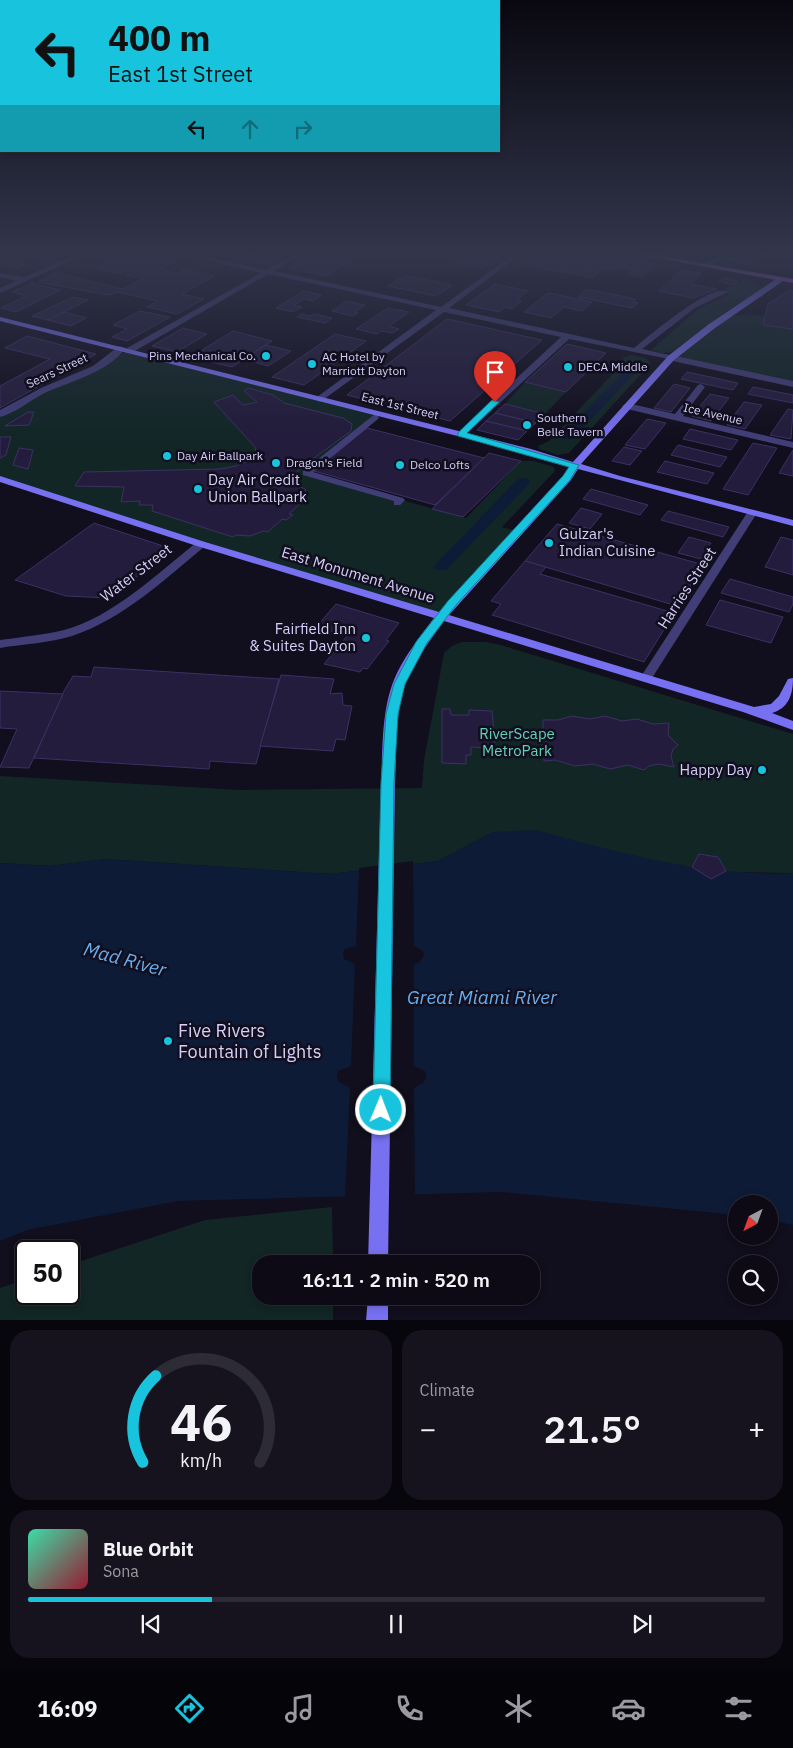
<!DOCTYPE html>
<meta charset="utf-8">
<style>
:root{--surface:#0d0a16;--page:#16131f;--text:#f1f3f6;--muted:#9a9aa1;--line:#2d2b35;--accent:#18c4dd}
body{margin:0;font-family:"IBM Plex Sans",sans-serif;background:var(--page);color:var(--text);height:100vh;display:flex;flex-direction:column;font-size:19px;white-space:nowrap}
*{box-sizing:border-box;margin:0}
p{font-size:16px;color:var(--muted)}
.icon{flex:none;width:28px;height:28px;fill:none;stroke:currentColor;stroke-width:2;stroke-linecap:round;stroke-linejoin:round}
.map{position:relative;height:1320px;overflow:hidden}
.panel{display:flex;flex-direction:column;gap:10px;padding:10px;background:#07060c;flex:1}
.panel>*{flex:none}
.top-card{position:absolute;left:0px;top:0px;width:500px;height:152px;box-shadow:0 2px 8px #0003,0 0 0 1px var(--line);background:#18c4dd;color:#111;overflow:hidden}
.needle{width:32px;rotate:221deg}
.controls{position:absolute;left:728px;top:1195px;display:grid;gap:10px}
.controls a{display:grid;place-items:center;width:50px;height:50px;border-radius:50%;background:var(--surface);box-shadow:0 2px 8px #0003,0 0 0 1px var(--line);font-size:25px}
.speed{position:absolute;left:15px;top:1240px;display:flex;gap:10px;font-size:25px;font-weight:700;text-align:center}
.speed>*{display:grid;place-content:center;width:65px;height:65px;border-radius:50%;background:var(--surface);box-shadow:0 2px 8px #0003,0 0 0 1px var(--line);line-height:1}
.speed .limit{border:2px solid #111;border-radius:8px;background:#fff;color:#111}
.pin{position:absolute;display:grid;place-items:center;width:42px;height:42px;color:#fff;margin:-51px -21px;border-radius:50% 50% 50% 0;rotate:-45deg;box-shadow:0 0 5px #0007}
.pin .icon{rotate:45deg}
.me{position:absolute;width:55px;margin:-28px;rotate:1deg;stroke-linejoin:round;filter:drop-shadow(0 0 4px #0008)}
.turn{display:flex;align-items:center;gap:18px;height:105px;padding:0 25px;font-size:22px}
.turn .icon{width:65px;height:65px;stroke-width:2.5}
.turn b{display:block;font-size:35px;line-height:42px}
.lanes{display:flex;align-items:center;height:48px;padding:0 25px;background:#0003;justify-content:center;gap:25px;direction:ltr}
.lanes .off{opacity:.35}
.big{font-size:38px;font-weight:600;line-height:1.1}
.panel .tile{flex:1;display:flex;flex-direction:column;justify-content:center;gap:8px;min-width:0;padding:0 18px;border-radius:20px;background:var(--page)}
.panel .dial{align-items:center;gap:0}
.dial svg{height:130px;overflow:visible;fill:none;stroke:var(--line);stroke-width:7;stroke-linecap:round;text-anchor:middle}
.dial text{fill:var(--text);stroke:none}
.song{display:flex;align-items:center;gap:15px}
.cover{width:60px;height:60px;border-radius:8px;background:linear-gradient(135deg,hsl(160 70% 55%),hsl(350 70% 35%))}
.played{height:5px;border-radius:2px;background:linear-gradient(90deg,var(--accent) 25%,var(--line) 25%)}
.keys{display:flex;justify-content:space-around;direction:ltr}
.heat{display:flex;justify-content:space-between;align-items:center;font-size:28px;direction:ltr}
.panel .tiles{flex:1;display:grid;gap:10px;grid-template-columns:1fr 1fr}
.tile:last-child{grid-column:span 2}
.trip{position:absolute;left:252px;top:1255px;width:288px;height:50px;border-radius:20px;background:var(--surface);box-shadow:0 2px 8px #0003,0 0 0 1px var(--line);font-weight:600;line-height:50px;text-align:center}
.menu{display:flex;height:80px;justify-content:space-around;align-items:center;background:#050409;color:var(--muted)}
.menu .icon{width:35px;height:35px}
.menu .on{color:var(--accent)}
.menu b{font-size:22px;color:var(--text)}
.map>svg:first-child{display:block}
</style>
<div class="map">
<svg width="793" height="1321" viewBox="0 0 793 1321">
<rect width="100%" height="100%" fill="#110e1d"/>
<!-- green -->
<g fill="#122626">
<polygon points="744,279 758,283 761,289 721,315 672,352 662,353 651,350 699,308 729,295 725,288 740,282"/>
<polygon points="751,314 793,322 793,384 671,358 724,317"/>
<polygon points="130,350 377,414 306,473 466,518 521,461 534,461 554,467 555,471 502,527 517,531 442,617 0,478 0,414 85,374"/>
<polygon points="631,355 646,358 650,364 569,453 558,455 539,449 538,446 549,441 624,362 623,358"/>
<polygon points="525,382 566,392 545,414 505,404"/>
<polygon points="462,642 486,642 501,645 793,734 793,873 727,872 688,867 493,832 438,861 331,874 105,859 50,866 0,863 0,776 240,790 422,788 424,760 444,653 452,646"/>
<polygon points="332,1207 333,1264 261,1264 261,1296 333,1296 333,1320 0,1320 0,1288 26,1279 26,1294 69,1294 69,1265 205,1220"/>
</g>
<!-- water -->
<path fill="#0e1b36" d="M536,830C621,853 704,877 793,873V1225L769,1220V1204H736V1215L502,1192L178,1201L27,1230L0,1241V863L50,866L105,859L331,874L438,861L493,832Z"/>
<!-- pier -->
<polygon fill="#110e1d" points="413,861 414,946 423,951 424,955 419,963 414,964 414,1066 425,1071 426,1076 424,1082 414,1088 415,1197 345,1199 350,1088 339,1082 337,1077 338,1071 351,1066 355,964 344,959 343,954 345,949 356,946 359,868"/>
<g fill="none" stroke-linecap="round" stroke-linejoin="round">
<!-- canal -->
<g fill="#0e1b36" fill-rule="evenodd">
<polygon points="630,369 634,370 634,374 572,439 564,439 562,436 564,433 626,370"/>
<polygon points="523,478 528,479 530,482 528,485 446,570 436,570 434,567 436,564 518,479"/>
</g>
</g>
<!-- building -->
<g fill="#231c3c" stroke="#3c3165">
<polygon points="21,254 66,254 52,260"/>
<polygon points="141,254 174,262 159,269 176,273 183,269 214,276 182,294 204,299 177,314 147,307 157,301 117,292 108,295 38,282 56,273 123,289 143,279 126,275 135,271 130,270 121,274 96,268 111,261 123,263"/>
<polygon points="233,254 253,254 276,258 266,264 228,256"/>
<polygon points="314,254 353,254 359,255 325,276 289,268"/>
<polygon points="453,254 491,262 482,268 444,260"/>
<polygon points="478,254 503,254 495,260 475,256"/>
<polygon points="534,254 581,254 559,271 520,264"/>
<polygon points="581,254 603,255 579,275 559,271"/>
<polygon points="739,254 766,254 747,265 728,260"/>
<polygon points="603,255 641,262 632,270 615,267 612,270 603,268 592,278 579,275"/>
<polygon points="0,259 25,265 18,269 0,264"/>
<polygon points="641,262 655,265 641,277 628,274"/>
<polygon points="681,270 701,273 691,284 717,289 693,298 659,291"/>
<polygon points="405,275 452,285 436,296 388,286"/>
<polygon points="727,278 739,282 731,285 719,281"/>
<polygon points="32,283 60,290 16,312 1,308 26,296 12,292"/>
<polygon points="495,284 528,291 516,300 521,301 512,309 505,307 499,312 466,305"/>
<polygon points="587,289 636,299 633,302 638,303 632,308 578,297"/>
<polygon points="790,290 793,291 793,329 763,325 768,304"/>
<polygon points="304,291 321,295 313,301 304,299 294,305 302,307 293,312 276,308"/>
<polygon points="548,293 554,294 592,302 582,311 564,307 551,318 524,312"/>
<polygon points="73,297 88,300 48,320 32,316"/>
<polygon points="347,301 365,305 355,312 358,313 353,316 332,311"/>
<polygon points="388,308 409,312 389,326 399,329 393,333 381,331 377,334 356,329"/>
<polygon points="140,311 170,317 127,341 112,337 127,329 113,325"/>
<polygon points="64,312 86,318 71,326 48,320"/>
<polygon points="301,314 311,316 314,314 332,318 325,323 297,317"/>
<polygon points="447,319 542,340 450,421 347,395"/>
<polygon points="183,328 207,334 177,352 152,346"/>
<polygon points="233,331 272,341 232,367 191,357"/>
<polygon points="335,334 366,341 304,385 272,377"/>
<polygon points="27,336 96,354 0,408 0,386 50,359 5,348"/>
<polygon points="567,344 606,353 566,392 525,382"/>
<polygon points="266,345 291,351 268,366 244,359"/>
<polygon points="687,372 738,383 733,390 681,379"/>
<polygon points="674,384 690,388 671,412 654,408"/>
<polygon points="753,387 793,395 793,403 748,394"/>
<polygon points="248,388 273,395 284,403 343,418 352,424 351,431 306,464 287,481 305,489 307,497 289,514 293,515 286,520 282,519 268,532 264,531 250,536 236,535 233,537 152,511 153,505 139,505 140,501 121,502 124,487 75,486 84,472 220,469 236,466 250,460 256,453 255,447 214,402 233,395 243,405 257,402 244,391"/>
<polygon points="710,394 729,398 711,421 692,416"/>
<polygon points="744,402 762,405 745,429 727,425"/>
<polygon points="505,404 545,414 536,423 495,413"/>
<polygon points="788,409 793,410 791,439 770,435"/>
<polygon points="28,412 34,412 29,425 5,426"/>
<polygon points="495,413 536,423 527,431 486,421"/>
<polygon points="647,419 666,423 645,449 625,445"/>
<polygon points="486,421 527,431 518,440 477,430"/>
<polygon points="367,428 484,458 435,505 314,471"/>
<polygon points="690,429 738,440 731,450 683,439"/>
<polygon points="0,437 11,437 6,455 0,458"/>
<polygon points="753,443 777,448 748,495 723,489"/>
<polygon points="678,445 727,457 720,467 671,455"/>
<polygon points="624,447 642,451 630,465 612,461"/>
<polygon points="19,448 33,450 28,469 13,465"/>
<polygon points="793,450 793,476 779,473"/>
<polygon points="489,453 521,461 463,517 432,509"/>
<polygon points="665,461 714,473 707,484 657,472"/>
<polygon points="591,489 648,505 640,515 583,499"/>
<polygon points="581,508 602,514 590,529 569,523"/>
<polygon points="668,511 729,527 723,537 661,520"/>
<polygon points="94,523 172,549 109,598 66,596 15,580"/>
<polygon points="557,524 704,565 677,606 525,561"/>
<polygon points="689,537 711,543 701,559 678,553"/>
<polygon points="781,537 793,540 793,575 765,567"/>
<polygon points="525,561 546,567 540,574 674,613 644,662 492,615 501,604 491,601"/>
<polygon points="730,579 793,597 793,604 789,612 721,593"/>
<polygon points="720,600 783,617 771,643 706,625"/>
<polygon points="336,604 399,623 386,640 389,641 367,669 363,668 360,672 324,664 347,636 316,627"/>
<polygon points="94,667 279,679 256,764 210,761 209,769 34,758 64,691 73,676 91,677"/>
<polygon points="281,675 334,679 330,694 342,693 343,705 352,706 345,740 336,739 333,751 260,746"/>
<polygon points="0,691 63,694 29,768 0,767 17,729 0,728"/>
<polygon points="442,709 450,709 451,715 469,715 469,710 492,711 495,743 491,743 491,748 471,747 471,755 466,755 466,764 442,763"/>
<polygon points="572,716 590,719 605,716 622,721 637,719 653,724 669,723 668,735 678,745 673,749 671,756 674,767 659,764 649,766 644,770 628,765 610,769 593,764 575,766 555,760 544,761 544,748 537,739 543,730 543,720 558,720"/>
<polygon points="699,854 718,857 726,871 711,879 692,867"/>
</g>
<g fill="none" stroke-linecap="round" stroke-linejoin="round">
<!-- pedestrian -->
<polygon fill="#413e77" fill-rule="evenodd" points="375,414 379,417 378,419 313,472 403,498 405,500 400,505 394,505 394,501 303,475 303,471"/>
<!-- minor -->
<g fill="#413e77" fill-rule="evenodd">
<path d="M179,254H191L266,270L295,254H302L274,271L441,307L514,254H521L449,308L634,348C648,337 713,281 728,292L695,308L642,349L674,356V360L569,339L464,436L461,437L456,434L458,432L561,337L444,312L320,402L315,399L317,397L436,310L268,274L133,352H127V348L261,273Z"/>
<polygon points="721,254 730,254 708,267 701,265"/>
<polygon points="0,273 26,278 27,280 23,282 0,277"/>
<path d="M119,346L126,348C105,375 70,380 41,395C28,402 15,413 0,417V410L41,388L93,366Z"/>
<polygon points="701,384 705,387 683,416 793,442 793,448 627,409 622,406 627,403 675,414 698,385"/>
<polygon points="752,510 757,513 652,678 646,682 641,681 640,678 747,513"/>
<path d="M201,541L205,542L206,544L205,546C164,580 123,619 72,636C50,643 23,644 0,648V640C21,637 44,635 64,630C113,617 158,573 197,542Z"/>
</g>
<!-- tertiary -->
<g fill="#413e77" fill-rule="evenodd">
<polygon points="77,254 86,254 0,293 0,288"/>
<polygon points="671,355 793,381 793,387 668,360 668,356"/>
</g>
<!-- secondary -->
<g fill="#7770f0" fill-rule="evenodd">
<path d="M779,277L786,279L715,328L674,360L581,464L620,476L793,520V526L578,469L571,480L449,615L754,707L771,704L779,696L788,679L793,678C793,694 789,708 772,713L793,721V730L743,712L444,621C432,638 419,654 410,673C394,706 397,747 395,783L388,1264H368L381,783C383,747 381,706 397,673C407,653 421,635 434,618L197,546L0,482V476L205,542L439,612L563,476L569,467L525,453L0,321V317L531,449L573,462L668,356L709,324Z"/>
<polygon points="368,1296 388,1296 388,1321 366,1321"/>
</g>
<!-- primary -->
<polygon fill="#bd62ee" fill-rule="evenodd" points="636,254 650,254 793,279 793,283"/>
</g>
<!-- sky -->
<linearGradient id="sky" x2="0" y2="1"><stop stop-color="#090810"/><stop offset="0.58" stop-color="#32364c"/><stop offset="1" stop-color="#32364c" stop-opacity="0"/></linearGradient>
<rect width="793" height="438" fill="url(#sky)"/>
<!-- route -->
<polygon fill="#18c4dd" stroke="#107f90" points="492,400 499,402 467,433 579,465 570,480 456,605 427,643 405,684 398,714 394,783 390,1110 387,1115 381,1117 375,1115 373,1110 381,783 386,714 394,684 416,642 448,601 563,476 569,467 458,436 458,433"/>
<!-- markers -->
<g fill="#18c4dd" stroke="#110e1d" stroke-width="2">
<circle cx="266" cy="356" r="5"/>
<circle cx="312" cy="364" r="5"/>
<circle cx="568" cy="367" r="5"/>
<circle cx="527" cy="425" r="5"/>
<circle cx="167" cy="456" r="5"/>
<circle cx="276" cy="463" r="5"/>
<circle cx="400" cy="465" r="5"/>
<circle cx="198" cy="489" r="5"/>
<circle cx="549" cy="543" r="5"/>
<circle cx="366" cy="638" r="5"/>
<circle cx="762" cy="770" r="5"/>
<circle cx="168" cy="1041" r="5"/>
</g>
<g text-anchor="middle" stroke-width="5" stroke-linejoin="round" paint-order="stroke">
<!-- far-poi labels -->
<g font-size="12" fill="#d5cffa" stroke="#110e1d" text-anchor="start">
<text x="256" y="360" text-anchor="end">Pins Mechanical Co.</text>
<text x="322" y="361">AC Hotel by<tspan x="322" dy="14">Marriott Dayton</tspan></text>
<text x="578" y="371">DECA Middle</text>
<text x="537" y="422">Southern<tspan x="537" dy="14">Belle Tavern</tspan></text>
<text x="177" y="460">Day Air Ballpark</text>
<text x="286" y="467">Dragon's Field</text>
<text x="410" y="469">Delco Lofts</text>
</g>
<!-- far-street labels -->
<g font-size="12" fill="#d5cffa" stroke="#110e1d">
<text transform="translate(57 371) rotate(-25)" y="4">Sears Street</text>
<text transform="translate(400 406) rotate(14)" y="4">East 1st Street</text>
<text transform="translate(713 414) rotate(13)" y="4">Ice Avenue</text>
</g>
<!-- poi labels -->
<g font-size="15" fill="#d5cffa" stroke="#110e1d" text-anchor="start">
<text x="208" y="485">Day Air Credit<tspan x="208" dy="17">Union Ballpark</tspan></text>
<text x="559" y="539">Gulzar's<tspan x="559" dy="17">Indian Cuisine</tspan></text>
<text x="356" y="634" text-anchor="end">Fairfield Inn<tspan x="356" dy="17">&amp; Suites Dayton</tspan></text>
<text x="752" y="775" text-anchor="end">Happy Day</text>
</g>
<!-- street labels -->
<g font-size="15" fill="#d5cffa" stroke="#110e1d">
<text transform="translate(136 573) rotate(-37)" y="5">Water Street</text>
<text transform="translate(358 575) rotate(17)" y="5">East Monument Avenue</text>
<text transform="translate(687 588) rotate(-57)" y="5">Harries Street</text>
</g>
<!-- park labels -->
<g font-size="15" fill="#64d1b9" stroke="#110e1d">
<text x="517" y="739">RiverScape<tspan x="517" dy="17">MetroPark</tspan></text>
</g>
<!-- near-poi labels -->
<g font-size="18" fill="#d5cffa" stroke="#110e1d" text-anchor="start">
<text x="178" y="1037">Five Rivers<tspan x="178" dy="21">Fountain of Lights</tspan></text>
</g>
<!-- near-water labels -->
<g font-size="19" font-style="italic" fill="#68adef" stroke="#110e1d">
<text transform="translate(125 959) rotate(15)" y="7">Mad River</text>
<text x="482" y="1004">Great Miami River</text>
</g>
</g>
</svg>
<div class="controls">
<a><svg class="needle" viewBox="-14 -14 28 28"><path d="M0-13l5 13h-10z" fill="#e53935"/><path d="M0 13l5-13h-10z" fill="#9a9aa1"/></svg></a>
<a><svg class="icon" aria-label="search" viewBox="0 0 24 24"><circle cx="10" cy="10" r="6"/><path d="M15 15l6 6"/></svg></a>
</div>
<div class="speed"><div class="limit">50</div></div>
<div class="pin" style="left:495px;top:402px;background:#d93025"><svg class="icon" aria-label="arrive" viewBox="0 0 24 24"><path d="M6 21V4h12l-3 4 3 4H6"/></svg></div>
<svg class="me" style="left:381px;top:1110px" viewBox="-20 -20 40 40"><circle r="17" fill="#18c4dd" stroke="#fff" stroke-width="3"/><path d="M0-11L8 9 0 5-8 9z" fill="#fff"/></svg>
<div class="trip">16:11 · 2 min · 520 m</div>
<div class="top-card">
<div class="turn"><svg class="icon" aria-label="left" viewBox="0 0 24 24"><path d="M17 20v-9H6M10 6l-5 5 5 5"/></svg><div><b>400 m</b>East 1st Street</div></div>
<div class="lanes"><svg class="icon" aria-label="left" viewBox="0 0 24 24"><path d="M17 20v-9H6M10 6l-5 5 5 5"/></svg><svg class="icon off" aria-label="ahead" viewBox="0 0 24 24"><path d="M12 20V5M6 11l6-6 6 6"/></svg><svg class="icon off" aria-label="right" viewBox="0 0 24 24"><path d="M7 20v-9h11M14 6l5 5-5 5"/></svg></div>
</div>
</div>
<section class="panel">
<div class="tiles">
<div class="tile dial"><svg viewBox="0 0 100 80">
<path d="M14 69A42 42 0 1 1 86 69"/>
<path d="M14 69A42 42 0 0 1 22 16" stroke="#18c4dd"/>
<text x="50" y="56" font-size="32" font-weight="700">46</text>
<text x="50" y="72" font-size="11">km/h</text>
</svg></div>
<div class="tile"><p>Climate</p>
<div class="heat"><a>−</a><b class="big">21.5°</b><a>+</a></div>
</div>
<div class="tile">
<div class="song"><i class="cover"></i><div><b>Blue Orbit</b><p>Sona</p></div></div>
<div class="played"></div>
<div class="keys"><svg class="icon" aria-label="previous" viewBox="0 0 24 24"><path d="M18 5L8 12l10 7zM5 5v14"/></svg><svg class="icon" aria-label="pause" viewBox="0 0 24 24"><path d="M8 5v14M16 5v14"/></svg><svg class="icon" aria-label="next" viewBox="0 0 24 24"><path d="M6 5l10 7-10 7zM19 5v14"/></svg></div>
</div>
</div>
</section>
<nav class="menu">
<b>16:09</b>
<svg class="icon on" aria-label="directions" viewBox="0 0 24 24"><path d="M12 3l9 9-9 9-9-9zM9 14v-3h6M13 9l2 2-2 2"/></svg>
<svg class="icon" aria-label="music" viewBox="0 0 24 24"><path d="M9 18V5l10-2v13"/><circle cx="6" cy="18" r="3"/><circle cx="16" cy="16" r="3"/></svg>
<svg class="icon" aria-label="phone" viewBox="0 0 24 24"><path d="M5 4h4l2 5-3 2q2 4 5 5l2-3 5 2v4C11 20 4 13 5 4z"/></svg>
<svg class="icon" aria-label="climate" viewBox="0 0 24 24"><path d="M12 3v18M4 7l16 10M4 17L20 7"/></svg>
<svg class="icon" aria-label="car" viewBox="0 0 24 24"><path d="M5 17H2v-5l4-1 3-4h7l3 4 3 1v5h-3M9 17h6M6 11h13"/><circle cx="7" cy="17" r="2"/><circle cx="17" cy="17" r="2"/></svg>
<svg class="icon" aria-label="filters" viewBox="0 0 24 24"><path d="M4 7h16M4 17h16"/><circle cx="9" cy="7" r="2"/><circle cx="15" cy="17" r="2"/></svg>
</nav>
